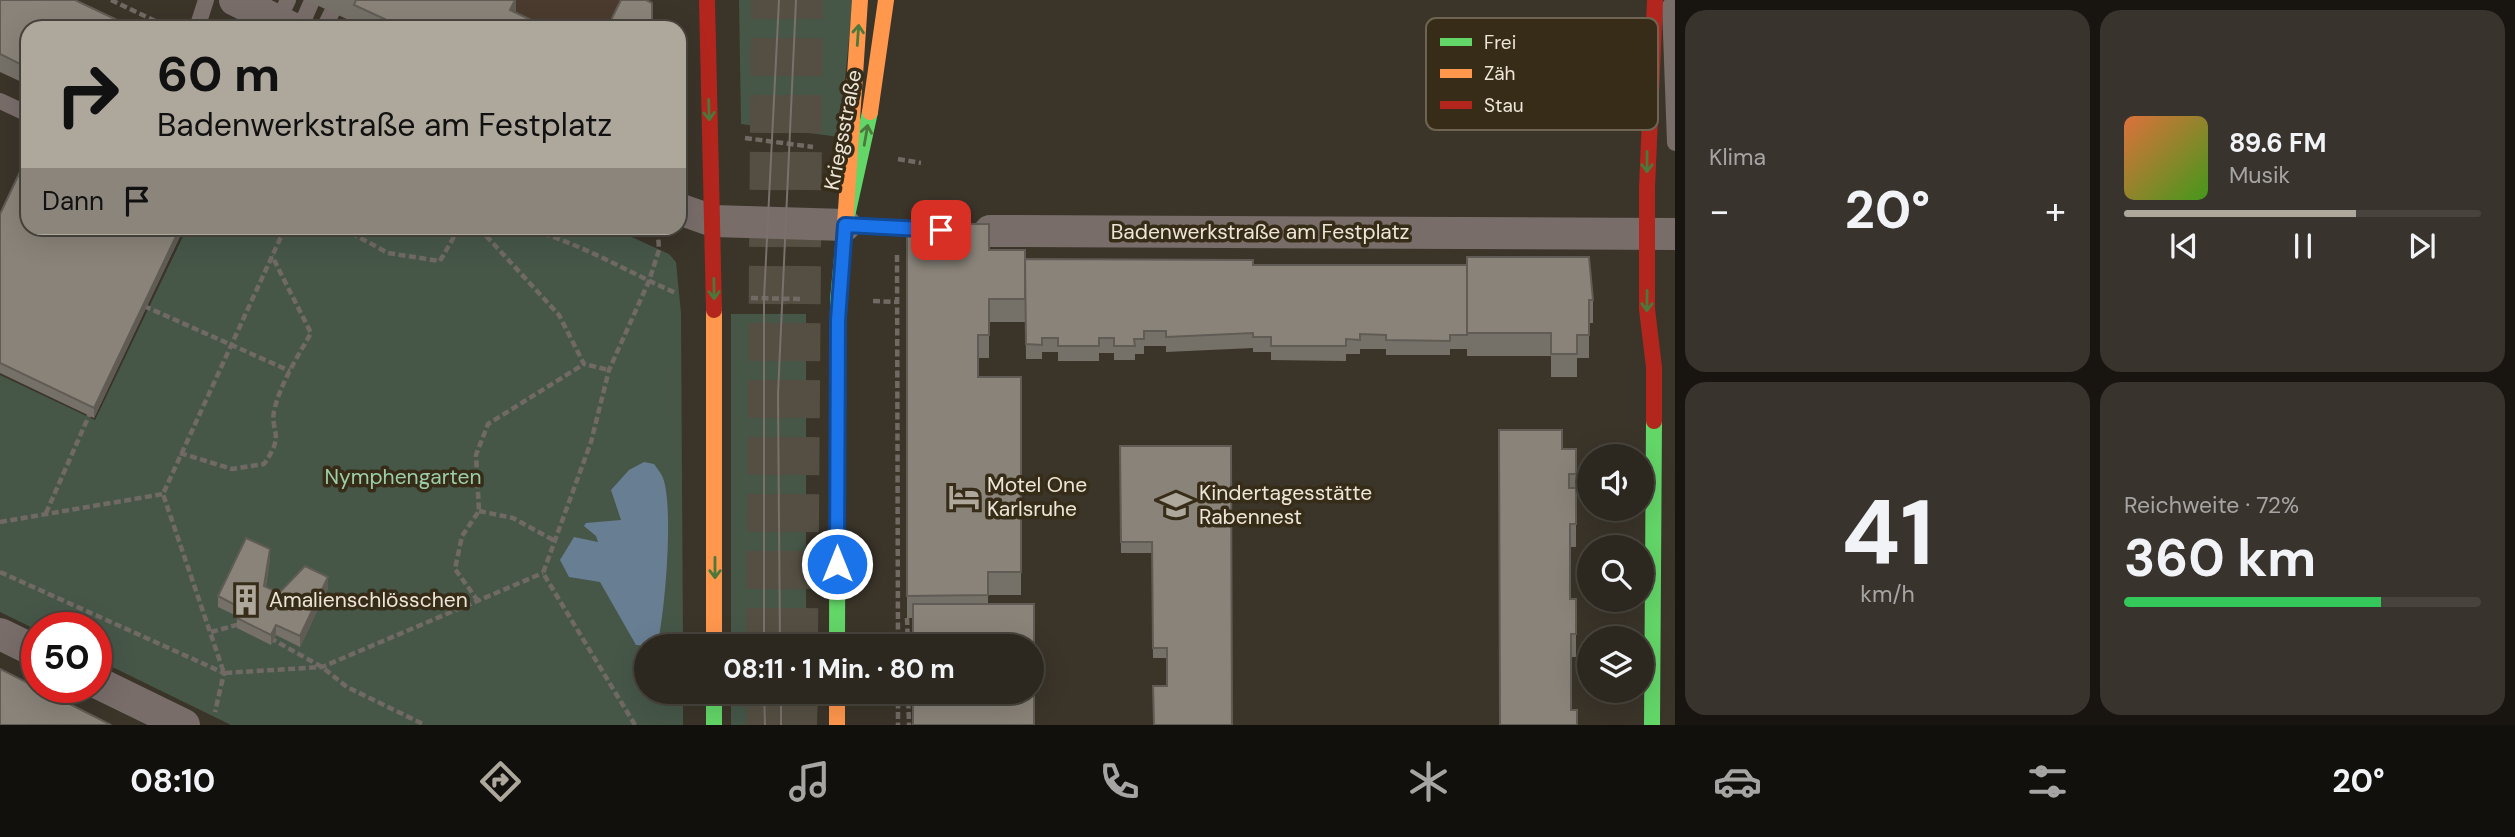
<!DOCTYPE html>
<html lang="de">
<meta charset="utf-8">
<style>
:root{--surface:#2c271f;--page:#38332c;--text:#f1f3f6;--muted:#a6a5a4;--line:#48443d;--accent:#aea79b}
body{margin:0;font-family:"DM Sans",sans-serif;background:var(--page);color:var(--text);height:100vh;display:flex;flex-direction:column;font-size:26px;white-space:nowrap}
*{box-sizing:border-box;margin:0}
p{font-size:23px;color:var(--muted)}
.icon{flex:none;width:38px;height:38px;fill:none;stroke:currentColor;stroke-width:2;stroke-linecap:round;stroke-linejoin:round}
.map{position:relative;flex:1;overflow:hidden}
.details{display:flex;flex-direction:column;gap:10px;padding:10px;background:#181511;width:840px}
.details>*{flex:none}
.guide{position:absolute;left:21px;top:21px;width:665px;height:214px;border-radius:21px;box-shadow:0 7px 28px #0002,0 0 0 2px var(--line);background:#aea79b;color:#111;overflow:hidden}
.controls{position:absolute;left:1577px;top:444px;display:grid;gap:14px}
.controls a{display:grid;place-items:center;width:77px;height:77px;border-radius:50%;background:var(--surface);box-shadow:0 7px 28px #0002,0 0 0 2px var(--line);font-size:35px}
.speed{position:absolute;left:21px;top:612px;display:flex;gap:14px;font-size:35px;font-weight:700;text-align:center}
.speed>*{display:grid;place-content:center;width:91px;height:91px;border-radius:50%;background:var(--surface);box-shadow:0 7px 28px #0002,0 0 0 2px var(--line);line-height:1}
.speed .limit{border:10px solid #d22;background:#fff;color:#111}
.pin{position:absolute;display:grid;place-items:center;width:60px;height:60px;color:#fff;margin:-30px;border-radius:14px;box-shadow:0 4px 10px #0006}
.me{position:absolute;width:77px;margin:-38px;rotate:0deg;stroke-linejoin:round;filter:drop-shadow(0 0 5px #0008)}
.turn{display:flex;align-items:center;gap:24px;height:147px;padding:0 21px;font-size:32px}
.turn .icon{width:91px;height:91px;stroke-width:2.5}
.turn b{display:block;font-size:49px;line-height:60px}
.then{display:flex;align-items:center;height:66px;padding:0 21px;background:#0003;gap:14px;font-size:26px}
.big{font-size:52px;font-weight:700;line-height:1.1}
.details .widget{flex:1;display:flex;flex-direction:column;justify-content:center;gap:10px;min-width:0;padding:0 24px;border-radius:21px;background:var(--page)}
.details .dial{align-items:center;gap:0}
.dial b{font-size:91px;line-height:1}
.song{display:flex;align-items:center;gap:21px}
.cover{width:84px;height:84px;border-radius:10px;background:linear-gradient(135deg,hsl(20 70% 55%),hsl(100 70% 35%))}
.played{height:7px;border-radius:4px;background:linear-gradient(90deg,var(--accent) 65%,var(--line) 65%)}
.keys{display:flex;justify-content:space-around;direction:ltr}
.heat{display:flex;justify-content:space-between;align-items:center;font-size:38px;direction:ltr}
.charge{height:10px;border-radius:5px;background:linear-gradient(90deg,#34c759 72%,var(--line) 0)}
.details .tiles{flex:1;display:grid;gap:10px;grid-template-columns:repeat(2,1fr)}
.trip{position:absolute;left:634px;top:634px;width:410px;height:70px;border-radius:35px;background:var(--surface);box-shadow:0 7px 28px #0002,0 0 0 2px var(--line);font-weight:700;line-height:70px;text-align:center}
.tabs{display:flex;height:112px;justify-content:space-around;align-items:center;background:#12100c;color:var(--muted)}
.tabs .icon{width:49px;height:49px}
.tabs .current{color:var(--accent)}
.tabs b{font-size:32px;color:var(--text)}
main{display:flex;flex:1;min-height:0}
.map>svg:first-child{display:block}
</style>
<main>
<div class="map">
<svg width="1675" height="725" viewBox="0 0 1675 725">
<rect width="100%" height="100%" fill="#3a3429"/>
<!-- commercial -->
<polygon fill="#4a3b2e" points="305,0 652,0 652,28 366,28"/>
<!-- green -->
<g fill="#465748">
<polygon points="739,0 853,0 839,137 741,124"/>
<polygon points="187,228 612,228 669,254 676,262 681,313 683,646 646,646 646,691 683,691 683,725 231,725 96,659 96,628 37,630 0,612 0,375 95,420"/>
<rect x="731" y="314" width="75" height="332"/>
<rect x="731" y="691" width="75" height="34"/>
</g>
<!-- water -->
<path fill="#687e93" d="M644,462L654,464C657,468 661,473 663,478C674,507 665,614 657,646L636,645L600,582L569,577L560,560L574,537L598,542L596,536L584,526L586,523L621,520L611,490L629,470Z"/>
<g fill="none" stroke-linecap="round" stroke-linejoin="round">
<!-- primary-tunnel -->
<g stroke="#554f43" stroke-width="38" stroke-dasharray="38 19" stroke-linecap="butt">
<polyline points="765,646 770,0"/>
<polyline points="799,646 804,0"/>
<polyline points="765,725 765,691"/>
<polyline points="798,725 799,691"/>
</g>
<!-- path -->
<g stroke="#716a64" stroke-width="4.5" stroke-dasharray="7 3.5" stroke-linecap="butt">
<polyline points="111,0 170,28"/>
<polyline points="745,138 813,147"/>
<polyline points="898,159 921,163"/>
<polyline points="285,228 163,494 224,673 322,667 543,573"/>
<polyline points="342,228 388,253 440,261 459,228"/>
<polyline points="479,228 559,315 584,364 609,370"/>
<path d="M523,228C578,241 625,271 676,293"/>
<polyline points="897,255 898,646"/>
<polyline points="751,298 801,299"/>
<polyline points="873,301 897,302"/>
<polyline points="144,306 290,371"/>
<path d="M180,453L232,469L264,464C287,432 268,432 275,407C282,381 298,356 311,333L272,256"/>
<polyline points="479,511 513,518 555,541"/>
<polyline points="46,513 91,411"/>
<polyline points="0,522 163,494"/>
<polyline points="0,572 224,673 215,712"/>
<polyline points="478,601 455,569 462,536 479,511 476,455 488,424 584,364"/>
<polyline points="907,618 908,646"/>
<polyline points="211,632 240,624"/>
<polyline points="270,638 322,667 347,687 425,725"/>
<polyline points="898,691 898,725"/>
<polyline points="908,691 909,725"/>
<polyline points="635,725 543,573 591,442 609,370 649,281 659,250 658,233"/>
</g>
<!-- lane -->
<g stroke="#796d6a" stroke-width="16">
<polyline points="1670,6 1675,143"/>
<polyline points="278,21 288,0"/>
<polyline points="197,28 206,0"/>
<polyline points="300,28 311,3"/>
<polyline points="324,28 332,12"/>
<polyline points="0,101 28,114"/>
<polyline points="845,225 928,230"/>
</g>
<!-- street -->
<g stroke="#796d6a" stroke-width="32">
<polyline points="235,0 292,28"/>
<polyline points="679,209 713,221 845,225"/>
<polyline points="990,231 1675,234"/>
<polyline points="0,634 37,652"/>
<polyline points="96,682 184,725"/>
</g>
<!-- fast -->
<g stroke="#63d668" stroke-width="16">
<polyline points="837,646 838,300 845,225 870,112"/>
<polyline points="714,691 714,725"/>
<polyline points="1652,725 1654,421"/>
</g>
<!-- slow -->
<g stroke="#ff974d" stroke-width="16">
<polyline points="870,112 886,0"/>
<polyline points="845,225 860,0"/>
<polyline points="714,310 714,646"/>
<polyline points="837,691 837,725"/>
</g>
<!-- jam -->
<g stroke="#b3261e" stroke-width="16">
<polyline points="707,0 714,310"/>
<polyline points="1654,421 1654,367 1647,309 1647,188 1655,0"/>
</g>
<!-- tram -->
<g stroke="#7a706c" stroke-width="2">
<polyline points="764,646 764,298 779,0"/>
<polyline points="780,646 778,394 796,0"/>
<polyline points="764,691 765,725"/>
<polyline points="781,691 781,725"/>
</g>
</g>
<!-- wall -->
<g fill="#767168">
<polygon points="0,0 28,28 28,85 0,72"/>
<polygon points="306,0 516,0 516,13 548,28 366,28"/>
<polygon points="0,214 28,228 184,228 94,418 0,373"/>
<polygon points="907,224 989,250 1025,259 1253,265 1593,300 1593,323 1589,323 1589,358 1577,358 1577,377 1551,377 1551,356 1467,356 1467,349 1450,349 1450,355 1386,355 1386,349 1360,349 1360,354 1346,354 1346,361 1271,360 1271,352 1253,352 1253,348 1166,352 1166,346 1144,346 1144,354 1135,354 1135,360 1114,360 1114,353 1099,353 1099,361 1058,361 1058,352 1042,352 1042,359 1026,359 1025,273 1025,322 989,322 989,358 978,358 978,377 1021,377 1021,595 988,595 988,604 913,618 907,618"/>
<polygon points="1120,446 1231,446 1167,686 1167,658 1153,658 1152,553 1121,553"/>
<polygon points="1576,449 1576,547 1570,547 1570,599 1576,599 1576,657 1571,657 1500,725"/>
<polygon points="270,559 266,587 279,593 328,588 300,647 276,635 271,645 237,628 237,616 218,607 218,596"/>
</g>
<!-- shaded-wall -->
<g fill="#605c55">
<polygon points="515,0 516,0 516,14 510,10"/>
<polygon points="180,228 184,228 94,418 94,408"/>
<polygon points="270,549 270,559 264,596 264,586"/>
<polygon points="328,577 328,588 300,647 300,636"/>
<polygon points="276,625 276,635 271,645 271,635"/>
</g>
<!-- building -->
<g fill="#898379" stroke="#605c55" stroke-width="2">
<polygon points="0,0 75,0 134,28 28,28 28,68 0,54"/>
<polygon points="356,0 515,0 510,10 548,28 404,28 354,5"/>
<polygon points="621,0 646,0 652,3 652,28 613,28 612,18"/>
<polygon points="28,155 28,228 180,228 94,408 0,363 0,214"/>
<polygon points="907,224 989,224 989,250 1025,250 1025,299 989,299 989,335 978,335 978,377 1021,377 1021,572 988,572 988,595 907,596"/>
<polygon points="1467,257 1589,257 1593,300 1589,300 1589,335 1577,335 1577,354 1551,354 1551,333 1467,333"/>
<polygon points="1025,259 1253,260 1253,265 1467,265 1467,335 1450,335 1450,341 1386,340 1386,335 1360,334 1360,340 1346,339 1346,346 1271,346 1271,337 1253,337 1253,333 1166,337 1166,331 1144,331 1144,339 1134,339 1135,346 1114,346 1114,338 1099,338 1099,346 1058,346 1058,338 1042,338 1042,345 1026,344"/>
<polygon points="1499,430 1562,430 1562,449 1576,449 1576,474 1569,474 1569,488 1576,488 1576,524 1570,524 1570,599 1576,599 1576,634 1571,634 1571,710 1577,710 1577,725 1500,725"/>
<polygon points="1120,446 1231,446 1232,725 1154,725 1153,686 1167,686 1167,648 1153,648 1152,542 1121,542"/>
<polygon points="246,538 270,549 264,586 279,593 305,566 328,577 300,636 276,625 271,635 237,618 241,608 218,596"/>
<polygon points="913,604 1034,604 1034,725 913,725 913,691 1031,691 1031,646 913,646"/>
<polygon points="0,669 111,725 0,725"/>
</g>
<!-- one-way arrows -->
<defs><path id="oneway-shaft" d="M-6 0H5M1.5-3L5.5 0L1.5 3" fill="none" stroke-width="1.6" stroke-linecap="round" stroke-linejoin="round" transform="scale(1.75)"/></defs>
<g stroke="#4b783b">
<use href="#oneway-shaft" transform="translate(858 35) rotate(-86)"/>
<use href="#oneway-shaft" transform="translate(709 110) rotate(88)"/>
<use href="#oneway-shaft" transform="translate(866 135) rotate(-80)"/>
<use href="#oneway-shaft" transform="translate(1647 162) rotate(90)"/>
<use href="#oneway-shaft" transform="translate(714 289) rotate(89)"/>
<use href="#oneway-shaft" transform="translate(1647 301) rotate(91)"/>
<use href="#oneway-shaft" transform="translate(715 568) rotate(90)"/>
</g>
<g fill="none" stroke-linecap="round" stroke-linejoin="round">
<defs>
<polyline id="route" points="837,564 838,320 845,225 941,230"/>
</defs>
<!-- route casing -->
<use href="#route" stroke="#114b97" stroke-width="18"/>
<!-- route -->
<use href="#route" stroke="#1a73e8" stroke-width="12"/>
</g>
<!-- icons -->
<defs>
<symbol id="hotel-bare" viewBox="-9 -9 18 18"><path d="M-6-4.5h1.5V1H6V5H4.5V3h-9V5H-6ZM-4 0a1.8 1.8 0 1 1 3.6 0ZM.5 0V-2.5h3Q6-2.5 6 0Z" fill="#aea79b" stroke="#372c17" stroke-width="2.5" paint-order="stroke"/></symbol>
<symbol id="school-bare" viewBox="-9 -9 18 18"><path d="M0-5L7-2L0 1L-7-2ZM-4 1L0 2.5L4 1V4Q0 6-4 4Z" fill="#aea79b" stroke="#372c17" stroke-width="2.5" paint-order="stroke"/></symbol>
<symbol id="building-bare" viewBox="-9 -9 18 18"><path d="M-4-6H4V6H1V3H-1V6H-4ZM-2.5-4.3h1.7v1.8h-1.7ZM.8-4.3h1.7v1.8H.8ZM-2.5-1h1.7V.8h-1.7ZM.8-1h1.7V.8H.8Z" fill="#aea79b" stroke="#372c17" stroke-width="2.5" paint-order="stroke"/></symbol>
</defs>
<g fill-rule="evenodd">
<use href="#hotel-bare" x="942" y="475" width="44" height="44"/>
<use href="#school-bare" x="1154" y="483" width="44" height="44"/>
<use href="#building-bare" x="224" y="578" width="44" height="44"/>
</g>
<g text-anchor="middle" stroke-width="7" stroke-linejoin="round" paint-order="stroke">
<!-- street labels -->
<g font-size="21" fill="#ede5d8" stroke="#372c17">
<text transform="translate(843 130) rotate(-79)" y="7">Kriegsstraße</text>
<text x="1260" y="239">Badenwerkstraße am Festplatz</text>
</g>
<!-- park labels -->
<g font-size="21" fill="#9bcfa9" stroke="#372c17">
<text x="403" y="484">Nymphengarten</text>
</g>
<!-- poi labels -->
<g font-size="21" fill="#ede5d8" stroke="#372c17" text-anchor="start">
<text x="987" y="492">Motel One<tspan x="987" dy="24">Karlsruhe</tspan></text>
<text x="1199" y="500">Kindertagesstätte<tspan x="1199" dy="24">Rabennest</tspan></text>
<text x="269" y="607">Amalienschlösschen</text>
</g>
</g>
<!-- legend -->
<rect x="1426" y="18" width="232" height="112" rx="10" fill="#372c17" stroke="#6e6451" stroke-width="2"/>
<rect x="1440" y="38" width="32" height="8" fill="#63d668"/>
<rect x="1440" y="69" width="32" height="9" fill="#ff974d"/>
<rect x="1440" y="101" width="32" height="8" fill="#b3261e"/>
<g font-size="19" fill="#ede5d8">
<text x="1484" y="49">Frei</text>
<text x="1484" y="80">Zäh</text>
<text x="1484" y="112">Stau</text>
</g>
</svg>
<div class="controls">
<a><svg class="icon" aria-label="sound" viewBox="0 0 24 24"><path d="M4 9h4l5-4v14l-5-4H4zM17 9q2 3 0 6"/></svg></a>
<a><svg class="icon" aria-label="search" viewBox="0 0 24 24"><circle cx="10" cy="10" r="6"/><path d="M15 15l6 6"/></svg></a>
<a><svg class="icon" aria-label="layers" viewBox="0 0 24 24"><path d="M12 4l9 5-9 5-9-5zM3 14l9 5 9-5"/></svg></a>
</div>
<div class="speed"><div class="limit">50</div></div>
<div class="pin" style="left:941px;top:230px;background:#d93025"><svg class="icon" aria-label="arrive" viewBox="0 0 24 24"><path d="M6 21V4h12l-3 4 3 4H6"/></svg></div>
<svg class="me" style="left:837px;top:564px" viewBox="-20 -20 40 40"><circle r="17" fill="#1a73e8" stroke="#fff" stroke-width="3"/><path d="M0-11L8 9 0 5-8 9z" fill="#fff"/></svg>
<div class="trip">08:11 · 1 Min. · 80 m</div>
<div class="guide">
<div class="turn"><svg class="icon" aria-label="right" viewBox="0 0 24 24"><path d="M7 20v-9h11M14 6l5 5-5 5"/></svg><div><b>60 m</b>Badenwerkstraße am Festplatz</div></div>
<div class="then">Dann<svg class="icon" aria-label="arrive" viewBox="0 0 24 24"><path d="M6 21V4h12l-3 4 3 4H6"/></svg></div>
</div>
</div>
<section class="details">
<div class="tiles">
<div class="widget"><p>Klima</p>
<div class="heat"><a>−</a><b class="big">20°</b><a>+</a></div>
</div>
<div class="widget">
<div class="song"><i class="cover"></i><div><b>89.6 FM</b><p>Musik</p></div></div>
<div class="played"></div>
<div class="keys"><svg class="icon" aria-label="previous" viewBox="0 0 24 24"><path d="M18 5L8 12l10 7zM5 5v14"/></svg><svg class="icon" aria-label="pause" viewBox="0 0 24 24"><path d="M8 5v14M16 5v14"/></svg><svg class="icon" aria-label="next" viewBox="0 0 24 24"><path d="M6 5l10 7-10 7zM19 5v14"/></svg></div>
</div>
<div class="widget dial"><b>41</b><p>km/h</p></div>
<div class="widget"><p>Reichweite · 72%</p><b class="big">360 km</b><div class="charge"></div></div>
</div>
</section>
</main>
<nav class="tabs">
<b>08:10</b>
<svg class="icon current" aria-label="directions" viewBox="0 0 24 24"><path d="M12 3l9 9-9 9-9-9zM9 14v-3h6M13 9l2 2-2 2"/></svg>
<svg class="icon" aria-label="music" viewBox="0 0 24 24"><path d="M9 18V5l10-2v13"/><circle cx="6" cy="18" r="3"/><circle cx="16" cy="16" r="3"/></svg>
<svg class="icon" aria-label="phone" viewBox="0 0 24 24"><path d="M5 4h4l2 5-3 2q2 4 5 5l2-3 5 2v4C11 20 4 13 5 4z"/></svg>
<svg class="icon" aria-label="climate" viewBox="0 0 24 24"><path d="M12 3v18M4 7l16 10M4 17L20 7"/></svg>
<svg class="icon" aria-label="car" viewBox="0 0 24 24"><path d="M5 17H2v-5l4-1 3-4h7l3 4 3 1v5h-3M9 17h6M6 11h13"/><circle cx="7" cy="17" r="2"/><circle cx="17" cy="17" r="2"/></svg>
<svg class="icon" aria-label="filters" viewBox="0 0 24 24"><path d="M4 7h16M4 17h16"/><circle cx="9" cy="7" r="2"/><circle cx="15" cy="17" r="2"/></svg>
<b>20°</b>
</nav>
